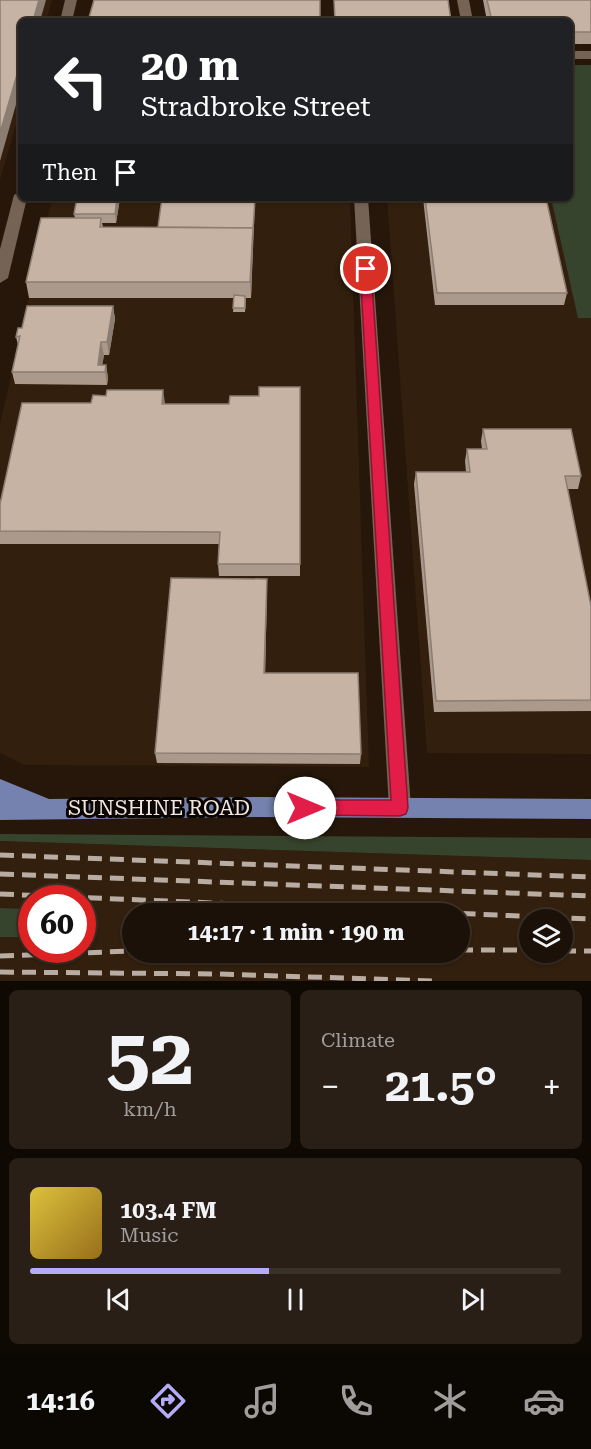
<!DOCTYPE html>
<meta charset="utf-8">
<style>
:root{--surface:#1c1108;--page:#291f16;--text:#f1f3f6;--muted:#a09d9c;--line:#3a3129;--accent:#b4acf9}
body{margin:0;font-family:"Roboto Serif",serif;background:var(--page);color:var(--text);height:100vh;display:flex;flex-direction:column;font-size:22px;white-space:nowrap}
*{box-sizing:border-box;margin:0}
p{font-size:20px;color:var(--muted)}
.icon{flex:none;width:33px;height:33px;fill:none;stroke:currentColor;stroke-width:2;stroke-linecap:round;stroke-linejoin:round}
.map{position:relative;height:981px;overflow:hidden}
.drawer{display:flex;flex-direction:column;gap:9px;padding:9px;background:#0f0904;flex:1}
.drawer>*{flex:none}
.banner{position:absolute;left:18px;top:18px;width:555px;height:183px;border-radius:9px;box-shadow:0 2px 4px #0004,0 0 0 2px var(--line);background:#202124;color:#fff;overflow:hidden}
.controls{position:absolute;left:519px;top:909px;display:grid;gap:12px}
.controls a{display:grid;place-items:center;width:54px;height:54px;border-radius:50%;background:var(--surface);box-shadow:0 2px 4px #0004,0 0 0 2px var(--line);font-size:30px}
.speed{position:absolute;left:18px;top:885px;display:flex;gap:12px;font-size:30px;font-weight:700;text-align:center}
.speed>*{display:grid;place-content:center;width:78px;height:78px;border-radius:50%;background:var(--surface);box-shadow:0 2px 4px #0004,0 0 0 2px var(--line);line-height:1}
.speed .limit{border:9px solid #d22;background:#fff;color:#111}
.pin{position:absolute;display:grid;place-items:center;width:51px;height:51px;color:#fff;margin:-26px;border:3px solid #fff;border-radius:50%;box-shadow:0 2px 6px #0007}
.me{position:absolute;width:66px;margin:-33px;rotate:90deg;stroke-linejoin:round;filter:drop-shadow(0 0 4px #0008)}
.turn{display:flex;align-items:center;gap:21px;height:126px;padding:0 24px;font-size:27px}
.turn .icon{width:78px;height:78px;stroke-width:2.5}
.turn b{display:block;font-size:42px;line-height:51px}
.then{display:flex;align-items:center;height:57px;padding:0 24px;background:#0003;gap:12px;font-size:22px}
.big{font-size:45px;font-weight:700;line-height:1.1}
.drawer .tile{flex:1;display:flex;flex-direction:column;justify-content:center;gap:9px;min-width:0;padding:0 21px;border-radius:9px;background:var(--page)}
.drawer .dial{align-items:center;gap:0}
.dial b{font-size:78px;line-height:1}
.song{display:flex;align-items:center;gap:18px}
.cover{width:72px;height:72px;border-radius:9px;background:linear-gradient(135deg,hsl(50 70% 55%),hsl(40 70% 35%))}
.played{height:6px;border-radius:3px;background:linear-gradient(90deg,var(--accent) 45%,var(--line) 45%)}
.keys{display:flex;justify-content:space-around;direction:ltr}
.heat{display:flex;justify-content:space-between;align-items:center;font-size:33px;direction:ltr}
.drawer .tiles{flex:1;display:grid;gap:9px;grid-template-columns:1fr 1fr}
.tile:last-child{grid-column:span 2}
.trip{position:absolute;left:122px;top:903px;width:348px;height:60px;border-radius:30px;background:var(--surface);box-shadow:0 2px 4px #0004,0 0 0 2px var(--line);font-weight:700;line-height:60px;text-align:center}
.menu{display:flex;height:96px;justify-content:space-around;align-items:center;background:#0b0703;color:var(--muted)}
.menu .icon{width:42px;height:42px}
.menu .current{color:var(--accent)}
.menu b{font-size:27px;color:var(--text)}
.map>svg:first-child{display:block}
</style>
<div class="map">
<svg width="591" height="981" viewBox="0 0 591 981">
<rect width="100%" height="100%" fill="#26170a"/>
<!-- built -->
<g fill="#321f0d" fill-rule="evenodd">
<polygon points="0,0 52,0 46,21 21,21 21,108 0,180"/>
<polygon points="570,65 591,65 591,754 427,753 387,198 570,198"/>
<polygon points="52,198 350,198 369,767 24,765 0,753 0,424"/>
<path d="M0,841L591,860V981H0V937H31L32,950H82V898H32L31,909L0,908ZM132,914H459V952H132ZM530,920H562V952H530Z"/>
</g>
<!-- green -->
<g fill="#37442d">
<polygon points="570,65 591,65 591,318 578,318 551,198 570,198"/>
<polygon points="0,834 591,838 591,860 0,841"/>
<polygon points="0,908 31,909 31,937 0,937"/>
</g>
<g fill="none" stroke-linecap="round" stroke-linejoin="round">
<!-- minor -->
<g fill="#756355" fill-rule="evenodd">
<polygon points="65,0 77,0 72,21 60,21"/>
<polygon points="457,0 469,0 473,21 461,21"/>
<rect x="570" y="51" width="21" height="8"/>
<polygon points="21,191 21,198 27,198 8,278 0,283 0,249 14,195"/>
<polygon points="354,198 368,198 411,808 408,815 400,818 392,815 389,808"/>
</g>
<!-- major -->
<polygon fill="#7582b0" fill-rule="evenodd" points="0,779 49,799 258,797 591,799 591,819 258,817 0,820"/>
<!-- rail -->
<g stroke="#b8aca3" stroke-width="5" stroke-dasharray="14 8" stroke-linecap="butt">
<polyline points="0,855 591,877"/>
<polyline points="0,874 591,896"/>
<polyline points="0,894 591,919"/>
<polyline points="459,950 530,950"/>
<polyline points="562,951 591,951"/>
<polyline points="0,956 132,951"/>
<polyline points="0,972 219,974 434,981"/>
</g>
</g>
<!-- wall -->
<g fill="#ab9a8c">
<polygon points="483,0 591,0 591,44 570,44 570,21 487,21"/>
<polygon points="77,198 120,198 116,223 102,223 103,227 158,227 162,198 257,198 255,201 251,298 246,298 245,312 233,312 234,298 29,298 26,282 75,218 74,214"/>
<polygon points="423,198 546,198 567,293 564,305 435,305"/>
<polygon points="113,306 115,319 109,355 104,355 102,365 106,365 108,378 107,385 15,384 12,372 18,345 16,337 22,328"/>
<polygon points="300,387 300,576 219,576 218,564 219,544 0,544 0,504 164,404 229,404"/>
<polygon points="483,429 581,476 578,489 568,489 591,606 591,711 434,712 414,484 416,472 466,472 465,461 467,449 482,449 481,441"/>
<polygon points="267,590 265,673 361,754 360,764 157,763 155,753"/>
</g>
<!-- shaded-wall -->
<g fill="#8b7d72">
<polygon points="39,0 46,0 40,21 33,21"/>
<polygon points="21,61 21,87 0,161 0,133"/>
<polygon points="117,198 120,198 116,223 115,214"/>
<polygon points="253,228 253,243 251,298 250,282"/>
<polygon points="113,306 115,319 109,355 107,342"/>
<polygon points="101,342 104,355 101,372 98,365"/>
<polygon points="106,365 108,378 107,385 105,372"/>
<polygon points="163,390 165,403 163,416 162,404"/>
<polygon points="267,579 267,590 265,684 264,673"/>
</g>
<!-- building -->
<g fill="#c7b3a3" stroke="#8b7d72" stroke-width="1.5">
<polygon points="0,0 39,0 33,21 21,21 21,61 0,133"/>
<polygon points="94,0 320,0 320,21 88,21"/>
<polygon points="334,0 448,0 451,21 335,21"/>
<polygon points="487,0 591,0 591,32 570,32 570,21 492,21"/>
<polygon points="77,198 117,198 115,214 74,214"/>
<polygon points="162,198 255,198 253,230 253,228 158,227"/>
<polygon points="425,198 546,198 567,293 437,293"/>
<polygon points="41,218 101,218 100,227 253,228 250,282 26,282"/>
<polygon points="234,295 245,296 245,308 233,308"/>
<polygon points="27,306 113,306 107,342 101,342 98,365 106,365 105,372 12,372 20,336 16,337 18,328 22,328"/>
<polygon points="259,387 300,387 300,564 218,564 220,532 0,531 0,504 22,403 91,403 93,395 106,396 107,390 163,390 162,404 229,404 230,396 259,396"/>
<polygon points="483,429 571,429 581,476 565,476 591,606 591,700 436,701 416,472 470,472 467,449 487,449"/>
<polygon points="171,578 267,579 264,673 358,673 361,754 155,753"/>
</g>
<!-- route -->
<polygon fill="#e11d48" stroke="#92132f" stroke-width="1.5" points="366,265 371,269 408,808 406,814 400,816 305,815 299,813 297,808 299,802 305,800 391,800 360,269"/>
<g text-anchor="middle" stroke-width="6" stroke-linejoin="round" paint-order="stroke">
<!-- near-street labels -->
<g font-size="21" fill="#f2e7df" stroke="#0a0502">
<text x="159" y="815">SUNSHINE ROAD</text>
</g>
</g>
</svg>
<div class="controls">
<a><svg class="icon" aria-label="layers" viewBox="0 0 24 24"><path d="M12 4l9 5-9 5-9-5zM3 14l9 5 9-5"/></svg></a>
</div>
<div class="speed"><div class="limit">60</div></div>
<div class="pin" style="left:366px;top:269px;background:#d93025"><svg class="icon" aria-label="arrive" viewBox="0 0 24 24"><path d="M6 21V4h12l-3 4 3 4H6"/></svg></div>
<svg class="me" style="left:305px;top:808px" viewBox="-20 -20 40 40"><circle r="19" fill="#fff"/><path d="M0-13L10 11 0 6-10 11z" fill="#e11d48"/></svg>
<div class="trip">14:17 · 1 min · 190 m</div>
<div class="banner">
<div class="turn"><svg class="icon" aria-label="left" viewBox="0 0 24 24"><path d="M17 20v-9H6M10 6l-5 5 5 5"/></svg><div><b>20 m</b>Stradbroke Street</div></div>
<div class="then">Then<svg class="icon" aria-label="arrive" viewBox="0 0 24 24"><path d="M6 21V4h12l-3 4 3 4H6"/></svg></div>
</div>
</div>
<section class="drawer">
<div class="tiles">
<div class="tile dial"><b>52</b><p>km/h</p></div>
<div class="tile"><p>Climate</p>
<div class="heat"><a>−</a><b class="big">21.5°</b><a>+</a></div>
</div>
<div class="tile">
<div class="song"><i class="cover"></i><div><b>103.4 FM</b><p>Music</p></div></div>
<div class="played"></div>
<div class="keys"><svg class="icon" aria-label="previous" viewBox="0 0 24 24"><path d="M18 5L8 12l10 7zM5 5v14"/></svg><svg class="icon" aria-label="pause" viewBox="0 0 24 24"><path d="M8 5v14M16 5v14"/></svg><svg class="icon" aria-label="next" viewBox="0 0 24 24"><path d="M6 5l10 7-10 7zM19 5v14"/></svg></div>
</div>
</div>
</section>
<nav class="menu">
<b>14:16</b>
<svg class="icon current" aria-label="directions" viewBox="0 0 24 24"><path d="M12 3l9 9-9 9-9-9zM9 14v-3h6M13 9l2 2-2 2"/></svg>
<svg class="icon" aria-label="music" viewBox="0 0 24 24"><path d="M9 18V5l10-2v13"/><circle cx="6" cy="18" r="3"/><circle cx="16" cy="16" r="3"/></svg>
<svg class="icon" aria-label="phone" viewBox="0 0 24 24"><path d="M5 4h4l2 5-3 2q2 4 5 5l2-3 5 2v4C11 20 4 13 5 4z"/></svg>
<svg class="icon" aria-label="climate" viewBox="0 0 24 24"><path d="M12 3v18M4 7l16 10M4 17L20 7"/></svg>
<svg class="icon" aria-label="car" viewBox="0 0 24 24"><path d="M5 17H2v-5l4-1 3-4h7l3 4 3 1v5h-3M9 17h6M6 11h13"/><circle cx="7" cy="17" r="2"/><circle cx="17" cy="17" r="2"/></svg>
</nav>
